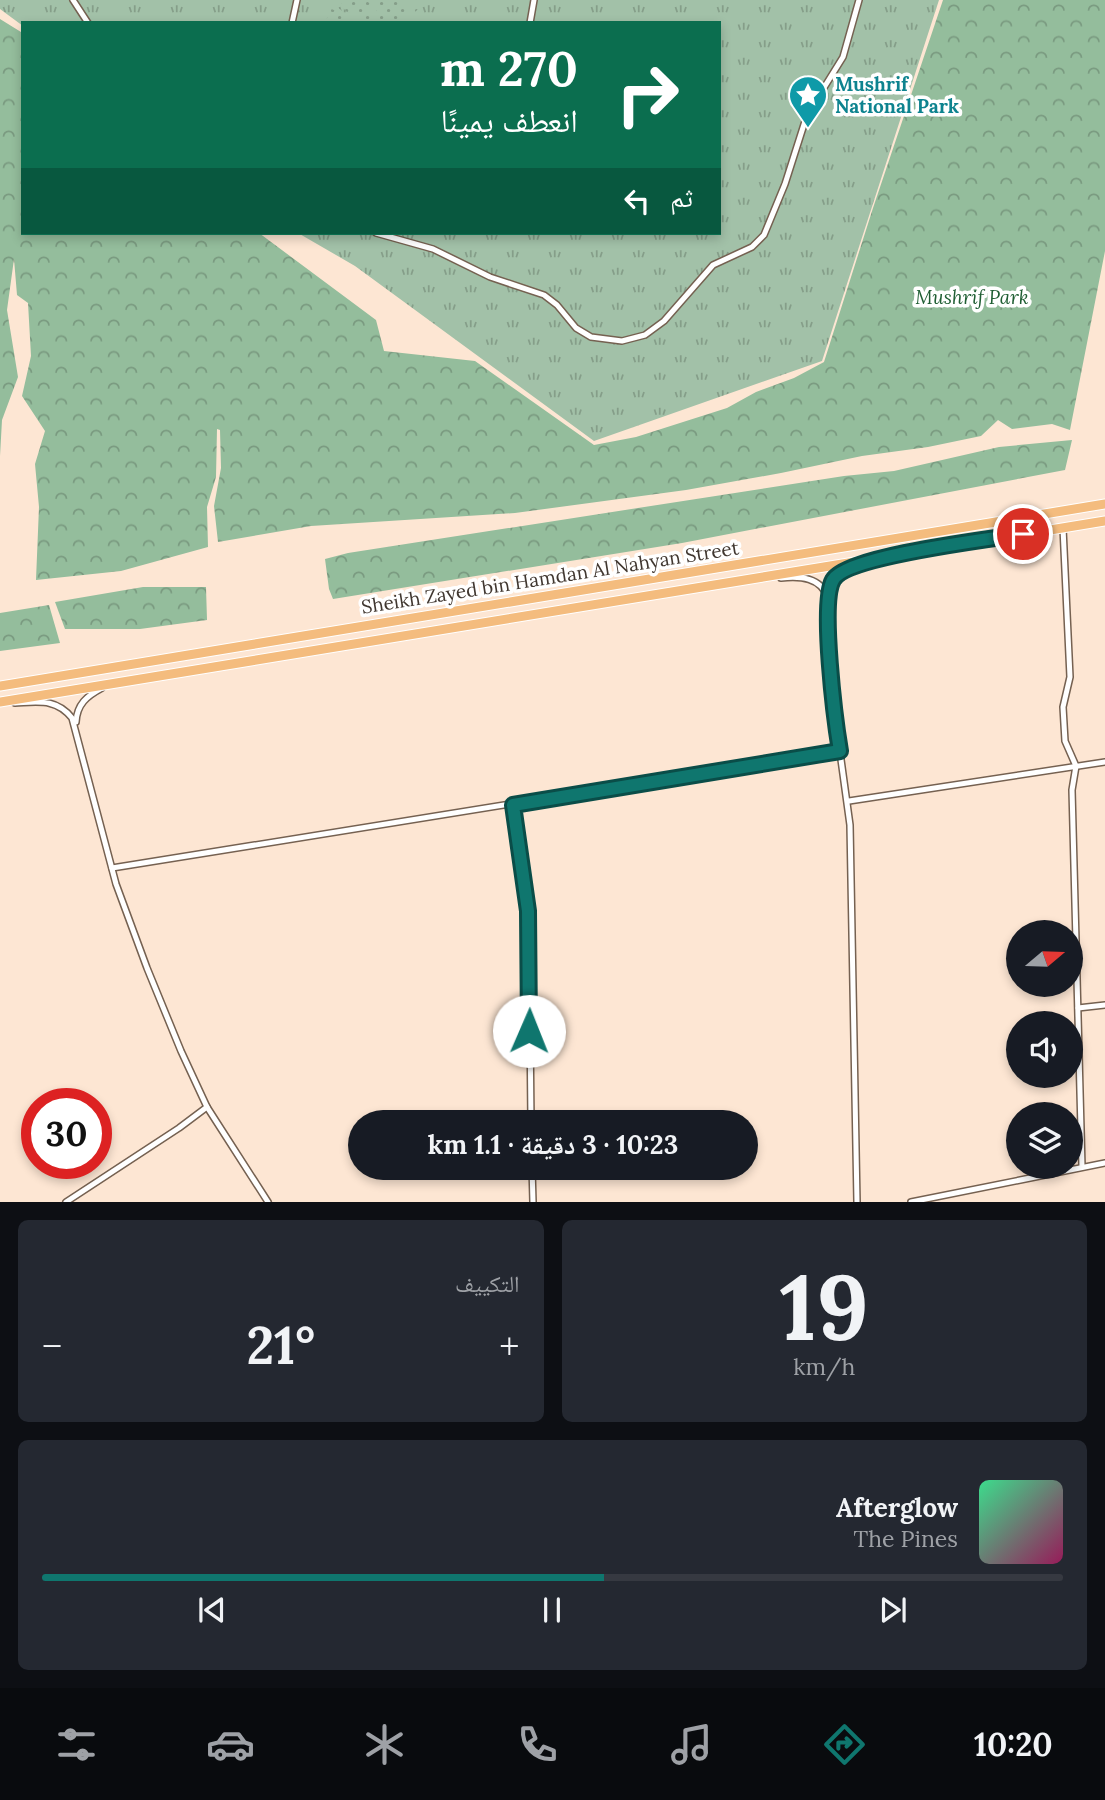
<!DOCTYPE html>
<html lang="ar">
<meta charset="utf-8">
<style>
:root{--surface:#171b24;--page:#242831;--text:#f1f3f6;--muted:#9ea1a6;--line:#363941;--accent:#0f766e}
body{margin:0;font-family:Lora,"Noto Naskh Arabic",serif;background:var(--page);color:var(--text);direction:rtl;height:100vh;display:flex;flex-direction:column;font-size:26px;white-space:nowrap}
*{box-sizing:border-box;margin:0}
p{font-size:23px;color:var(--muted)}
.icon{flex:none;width:38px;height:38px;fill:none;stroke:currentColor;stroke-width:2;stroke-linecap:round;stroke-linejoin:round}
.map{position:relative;height:1202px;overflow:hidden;direction:ltr}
.sheet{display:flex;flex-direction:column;gap:18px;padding:18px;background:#0d0f14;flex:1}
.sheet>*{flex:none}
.top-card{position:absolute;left:21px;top:21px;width:700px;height:214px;border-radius:0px;box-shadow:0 4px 10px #0003;direction:rtl;background:#0b6e4f;color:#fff;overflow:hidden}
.needle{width:46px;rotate:71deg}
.fabs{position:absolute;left:1006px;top:920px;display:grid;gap:14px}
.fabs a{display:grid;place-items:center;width:77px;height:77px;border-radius:50%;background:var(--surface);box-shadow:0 4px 10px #0003;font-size:35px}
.speed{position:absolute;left:21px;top:1088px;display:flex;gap:14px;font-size:35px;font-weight:700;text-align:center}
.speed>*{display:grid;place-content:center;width:91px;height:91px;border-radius:50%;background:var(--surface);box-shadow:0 4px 10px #0003;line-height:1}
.speed .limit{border:10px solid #d22;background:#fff;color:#111}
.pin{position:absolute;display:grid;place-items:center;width:60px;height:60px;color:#fff;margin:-30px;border:4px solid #fff;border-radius:50%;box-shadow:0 2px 7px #0007}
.me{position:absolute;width:77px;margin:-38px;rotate:1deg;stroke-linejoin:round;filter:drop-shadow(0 0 5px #0008)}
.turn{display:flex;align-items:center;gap:24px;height:147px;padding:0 28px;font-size:32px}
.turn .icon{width:91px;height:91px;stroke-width:2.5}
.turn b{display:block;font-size:49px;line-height:60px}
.then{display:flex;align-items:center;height:66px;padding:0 28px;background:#0003;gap:14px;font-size:26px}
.big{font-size:52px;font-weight:800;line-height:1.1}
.sheet .card{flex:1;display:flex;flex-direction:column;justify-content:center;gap:10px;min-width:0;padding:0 24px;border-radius:10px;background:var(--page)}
.sheet .dial{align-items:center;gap:0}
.dial b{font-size:91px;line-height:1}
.song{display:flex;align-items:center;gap:21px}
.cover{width:84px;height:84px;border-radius:10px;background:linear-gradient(135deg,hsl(150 70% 55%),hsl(330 70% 35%))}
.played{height:7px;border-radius:4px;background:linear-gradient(90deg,var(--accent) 55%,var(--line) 55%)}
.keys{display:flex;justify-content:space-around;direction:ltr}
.heat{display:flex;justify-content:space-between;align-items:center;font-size:38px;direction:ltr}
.sheet .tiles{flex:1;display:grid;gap:18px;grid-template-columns:1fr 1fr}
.card:last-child{grid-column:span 2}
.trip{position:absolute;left:348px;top:1110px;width:410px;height:70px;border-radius:35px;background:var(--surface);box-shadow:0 4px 10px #0003;font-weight:800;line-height:70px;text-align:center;direction:rtl}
.dock{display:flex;height:112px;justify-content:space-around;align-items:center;background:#090b0e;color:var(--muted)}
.dock .icon{width:49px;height:49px}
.dock .active{color:var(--accent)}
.dock b{font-size:32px;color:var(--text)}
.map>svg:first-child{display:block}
</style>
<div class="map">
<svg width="1105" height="1202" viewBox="0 0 1105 1202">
<defs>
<pattern id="forest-crowns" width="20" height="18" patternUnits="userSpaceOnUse" patternTransform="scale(1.75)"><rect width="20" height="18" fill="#94bd9c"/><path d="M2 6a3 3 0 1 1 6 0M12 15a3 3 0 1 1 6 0" fill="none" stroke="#7a9a80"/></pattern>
<pattern id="park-tufts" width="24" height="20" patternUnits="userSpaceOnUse" patternTransform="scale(1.75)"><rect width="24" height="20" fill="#a2c1a8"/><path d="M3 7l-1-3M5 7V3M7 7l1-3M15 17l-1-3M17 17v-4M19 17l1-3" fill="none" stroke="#859e89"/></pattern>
<pattern id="garden-dots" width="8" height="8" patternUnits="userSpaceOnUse" patternTransform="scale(1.75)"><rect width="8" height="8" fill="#a2c1a8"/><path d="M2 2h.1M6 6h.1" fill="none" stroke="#859e89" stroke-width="1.8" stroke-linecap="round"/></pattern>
</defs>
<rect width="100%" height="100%" fill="#fde6d3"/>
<!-- forest -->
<g fill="url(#forest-crowns)">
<polygon points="943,0 1105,0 1105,251 1070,430 1052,424 1012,429 998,420 981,436 928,447 862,456 781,473 686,490 515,513 311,526 218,542 214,506 221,468 220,430 217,429 216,477 207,507 208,547 121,571 36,580 39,507 35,464 45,431 22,396 31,356 28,303 17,295 14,259 7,310 18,377 2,420 0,456 0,19 21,32 23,41 23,233 259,233 376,320 384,351 475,361 594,445 636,437 727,408 756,392 794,378 824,362 873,208"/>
<polygon points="1072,440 1065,470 682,543 333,599 329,589 325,559 348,553 844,476 894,471 999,447"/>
<polygon points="143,587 206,587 207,620 140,629 65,629 55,602"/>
<polygon points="49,605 60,643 0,651 0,613"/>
</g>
<!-- park -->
<polygon fill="url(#park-tufts)" points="0,0 939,0 822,361 594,441 355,266 298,233 719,233 719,23 23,23 23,26 0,9"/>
<!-- garden -->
<g fill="url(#garden-dots)">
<polygon points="341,0 365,0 371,4 373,23 356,23 357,16 352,12 348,13 342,7"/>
<path d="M371,0H399L401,5L406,8L420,3C418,16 407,12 402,23H376V5Z"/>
<polygon points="329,8 334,10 340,9 346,15 344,20 348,23 326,23"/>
</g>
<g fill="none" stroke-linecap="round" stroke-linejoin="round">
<defs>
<g id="minor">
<polyline points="73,0 88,23"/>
<polyline points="292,23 297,0"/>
<polyline points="530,23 534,0"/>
<polyline points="376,233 433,249 490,277 544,295 557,305 576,328 591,337 622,341 645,335 664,321 713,265 752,247 764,235 785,184 807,115 843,57 859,0"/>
<polyline points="1063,528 1070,677 1063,707 1065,741 1076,766 1072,790 1082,1167"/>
<path d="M781,578C800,576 821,577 828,598"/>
<path d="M15,703C38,702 56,698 72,718L116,884L147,968L181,1051L207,1107L268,1202"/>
<path d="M76,722C77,704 87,696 102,688"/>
<polyline points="849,801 1105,762"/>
<polyline points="513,805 524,875 529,922 531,1122"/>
<polyline points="112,868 840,751"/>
<polyline points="1078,1008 1105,1005"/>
<polyline points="532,1167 533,1202"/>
<polyline points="66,1202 179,1128 207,1107"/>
<polyline points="857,1202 850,825 835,716 829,641 829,593 834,578 845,569 862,564"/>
<polyline points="911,1202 1105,1163"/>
</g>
<g id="trunk">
<polyline points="0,686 1105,504"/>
<polyline points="0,702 1105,521"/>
</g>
</defs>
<!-- minor casing -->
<use href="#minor" stroke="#756151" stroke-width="8"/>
<!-- trunk casing -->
<use href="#trunk" stroke="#fff" stroke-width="11"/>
<!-- minor -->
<use href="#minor" stroke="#fff" stroke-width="5"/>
<!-- trunk -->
<use href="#trunk" stroke="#f4bc7e" stroke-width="9"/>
</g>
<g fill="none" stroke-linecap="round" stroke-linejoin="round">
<defs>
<path id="route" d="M529,1031L528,911L513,805L840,751C835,721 820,603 833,580C846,556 991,539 1023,534"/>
</defs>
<!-- route casing -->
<use href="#route" stroke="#0a4d48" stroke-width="18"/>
<!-- route -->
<use href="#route" stroke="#0f766e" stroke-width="12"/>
</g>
<!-- icons -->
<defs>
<symbol id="sight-pin" viewBox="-11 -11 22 30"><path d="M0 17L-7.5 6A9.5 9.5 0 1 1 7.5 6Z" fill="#0f9aa8" stroke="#fff"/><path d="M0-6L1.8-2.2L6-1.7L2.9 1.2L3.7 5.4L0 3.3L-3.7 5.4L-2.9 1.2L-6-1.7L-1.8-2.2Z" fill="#fff"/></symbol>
</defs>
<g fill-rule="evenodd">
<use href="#sight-pin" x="786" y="73" width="44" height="60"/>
</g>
<g text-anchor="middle" stroke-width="7" stroke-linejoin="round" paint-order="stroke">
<!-- culture labels -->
<g font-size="19" font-weight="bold" fill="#0d838f" stroke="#fff" text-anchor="start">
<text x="835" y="91">Mushrif<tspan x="835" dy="22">National Park</tspan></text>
</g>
<!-- park labels -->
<g font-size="19" font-style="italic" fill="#1f5e33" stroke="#fff">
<text x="972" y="304">Mushrif Park</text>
</g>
<!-- street labels -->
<g font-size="19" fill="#403730" stroke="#fff">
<text transform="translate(550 577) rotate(-9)" y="7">Sheikh Zayed bin Hamdan Al Nahyan Street</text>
</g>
</g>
</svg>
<div class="fabs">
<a><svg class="needle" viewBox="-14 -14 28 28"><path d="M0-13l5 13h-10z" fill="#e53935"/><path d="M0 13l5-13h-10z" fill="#9ea1a6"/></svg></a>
<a><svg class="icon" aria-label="sound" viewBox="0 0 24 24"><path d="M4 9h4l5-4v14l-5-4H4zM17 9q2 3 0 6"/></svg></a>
<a><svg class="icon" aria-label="layers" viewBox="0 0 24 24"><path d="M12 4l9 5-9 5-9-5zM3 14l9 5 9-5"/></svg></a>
</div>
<div class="speed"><div class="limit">30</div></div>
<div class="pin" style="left:1023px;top:534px;background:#d93025"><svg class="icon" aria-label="arrive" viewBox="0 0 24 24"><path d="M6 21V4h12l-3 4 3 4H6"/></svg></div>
<svg class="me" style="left:529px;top:1031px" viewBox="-20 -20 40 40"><circle r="19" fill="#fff"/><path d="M0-13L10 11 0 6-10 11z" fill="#0f766e"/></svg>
<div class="trip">10:23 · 3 دقيقة · 1.1 km</div>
<div class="top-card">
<div class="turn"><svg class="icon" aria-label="right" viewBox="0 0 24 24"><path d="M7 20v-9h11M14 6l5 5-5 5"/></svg><div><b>270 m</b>انعطف يمينًا</div></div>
<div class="then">ثم<svg class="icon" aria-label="left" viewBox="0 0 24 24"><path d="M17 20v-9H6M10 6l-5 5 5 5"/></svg></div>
</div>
</div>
<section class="sheet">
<div class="tiles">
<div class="card dial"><b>19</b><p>km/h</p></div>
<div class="card"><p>التكييف</p>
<div class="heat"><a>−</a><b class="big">21°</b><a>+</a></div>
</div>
<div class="card">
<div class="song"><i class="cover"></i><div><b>Afterglow</b><p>The Pines</p></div></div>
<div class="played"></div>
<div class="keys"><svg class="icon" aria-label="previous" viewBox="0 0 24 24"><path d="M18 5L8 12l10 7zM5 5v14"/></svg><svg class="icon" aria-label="pause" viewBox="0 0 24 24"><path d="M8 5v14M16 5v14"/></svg><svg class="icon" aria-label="next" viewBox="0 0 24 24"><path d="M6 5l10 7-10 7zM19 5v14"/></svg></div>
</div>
</div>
</section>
<nav class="dock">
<b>10:20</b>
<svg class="icon active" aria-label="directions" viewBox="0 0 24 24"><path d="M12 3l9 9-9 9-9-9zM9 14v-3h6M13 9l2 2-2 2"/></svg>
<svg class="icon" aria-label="music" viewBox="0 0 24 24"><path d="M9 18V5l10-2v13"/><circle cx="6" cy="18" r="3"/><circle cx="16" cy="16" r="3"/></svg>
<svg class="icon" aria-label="phone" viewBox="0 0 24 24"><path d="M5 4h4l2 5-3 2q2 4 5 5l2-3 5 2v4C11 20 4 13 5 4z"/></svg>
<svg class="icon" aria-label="climate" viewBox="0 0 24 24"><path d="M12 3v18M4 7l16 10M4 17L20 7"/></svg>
<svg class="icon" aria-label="car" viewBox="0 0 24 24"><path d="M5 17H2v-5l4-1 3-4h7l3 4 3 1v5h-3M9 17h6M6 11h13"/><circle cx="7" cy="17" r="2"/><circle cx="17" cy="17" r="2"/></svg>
<svg class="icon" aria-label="filters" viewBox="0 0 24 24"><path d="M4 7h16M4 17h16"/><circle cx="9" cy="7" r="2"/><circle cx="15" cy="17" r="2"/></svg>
</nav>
